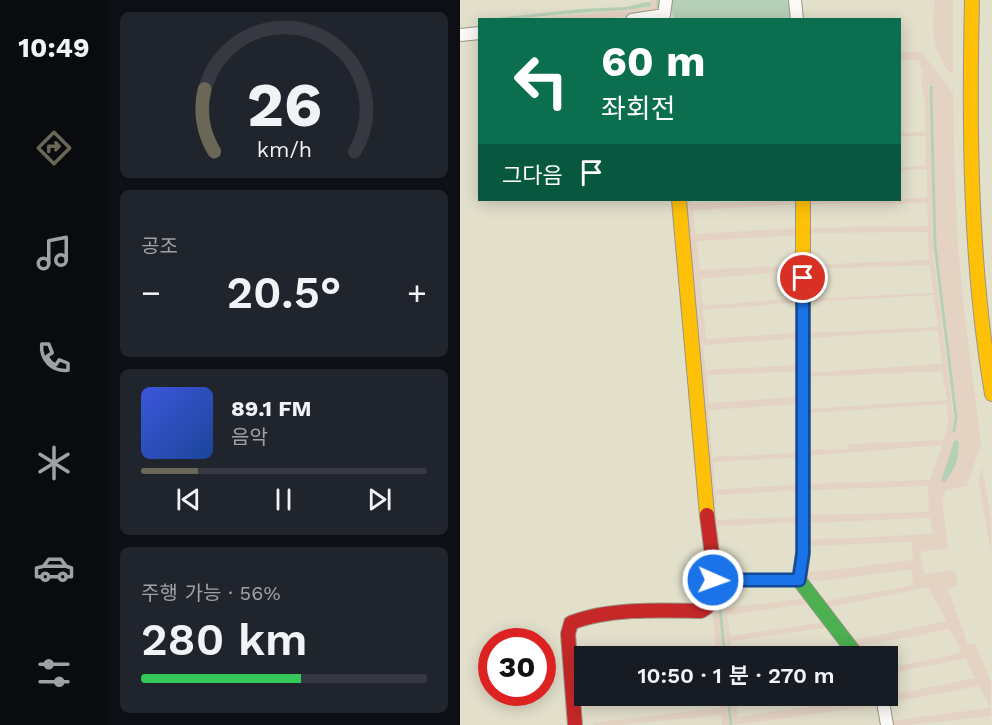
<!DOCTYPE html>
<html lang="ko">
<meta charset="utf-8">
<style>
:root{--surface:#171b24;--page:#20242c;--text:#f1f3f6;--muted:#9ea1a6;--line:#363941;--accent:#6a6757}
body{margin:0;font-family:"Work Sans","Noto Sans KR",sans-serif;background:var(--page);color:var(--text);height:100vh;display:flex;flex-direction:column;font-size:22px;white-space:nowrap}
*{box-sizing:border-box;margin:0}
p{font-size:20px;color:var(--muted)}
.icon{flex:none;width:33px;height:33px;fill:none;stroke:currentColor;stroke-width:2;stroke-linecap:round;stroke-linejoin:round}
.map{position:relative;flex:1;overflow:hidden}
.sheet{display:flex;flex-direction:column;gap:12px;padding:12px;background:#0d0f14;width:352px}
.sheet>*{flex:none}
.banner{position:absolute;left:18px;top:18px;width:423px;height:183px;border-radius:0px;box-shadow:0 3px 15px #0003;background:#0b6e4f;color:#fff;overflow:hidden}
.speed{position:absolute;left:18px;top:628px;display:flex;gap:12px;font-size:30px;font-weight:700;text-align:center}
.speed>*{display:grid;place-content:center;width:78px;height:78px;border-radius:50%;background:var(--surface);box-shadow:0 3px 15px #0003;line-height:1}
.speed .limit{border:9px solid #d22;background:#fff;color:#111}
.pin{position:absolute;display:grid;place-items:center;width:51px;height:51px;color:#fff;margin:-26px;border:3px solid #fff;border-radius:50%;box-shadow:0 2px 6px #0007}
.me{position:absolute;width:66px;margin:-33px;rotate:92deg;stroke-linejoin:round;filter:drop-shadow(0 0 4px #0008)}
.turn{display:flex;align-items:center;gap:21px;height:126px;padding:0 24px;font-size:27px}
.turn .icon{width:78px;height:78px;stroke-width:2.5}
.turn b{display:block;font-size:42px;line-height:51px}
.then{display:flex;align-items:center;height:57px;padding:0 24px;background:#0003;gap:12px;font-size:22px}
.big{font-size:45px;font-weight:600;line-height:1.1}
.sheet .tile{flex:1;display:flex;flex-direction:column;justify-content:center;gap:9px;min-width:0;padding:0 21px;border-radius:9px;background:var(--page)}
.sheet .dial{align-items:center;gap:0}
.dial svg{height:156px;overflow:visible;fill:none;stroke:var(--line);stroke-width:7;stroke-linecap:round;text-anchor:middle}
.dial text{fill:var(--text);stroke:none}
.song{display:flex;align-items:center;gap:18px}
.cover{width:72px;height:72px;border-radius:9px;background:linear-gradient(135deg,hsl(230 70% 55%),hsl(220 70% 35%))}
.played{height:6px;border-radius:3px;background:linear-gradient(90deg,var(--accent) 20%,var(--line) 20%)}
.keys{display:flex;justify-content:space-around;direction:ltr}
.heat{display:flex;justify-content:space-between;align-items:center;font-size:33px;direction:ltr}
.charge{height:9px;border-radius:4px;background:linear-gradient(90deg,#34c759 56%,var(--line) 0)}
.trip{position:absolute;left:114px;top:646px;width:324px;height:60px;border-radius:0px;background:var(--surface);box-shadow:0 3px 15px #0003;font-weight:600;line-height:60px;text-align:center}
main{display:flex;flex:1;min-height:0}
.tabs{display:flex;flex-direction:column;width:108px;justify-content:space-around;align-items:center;background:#090b0e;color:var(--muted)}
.tabs .icon{width:42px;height:42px}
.tabs .selected{color:var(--accent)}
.tabs b{font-size:27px;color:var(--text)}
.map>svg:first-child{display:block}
</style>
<main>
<nav class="tabs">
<b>10:49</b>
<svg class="icon selected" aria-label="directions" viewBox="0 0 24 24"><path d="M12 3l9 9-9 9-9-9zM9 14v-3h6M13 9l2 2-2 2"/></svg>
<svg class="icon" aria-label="music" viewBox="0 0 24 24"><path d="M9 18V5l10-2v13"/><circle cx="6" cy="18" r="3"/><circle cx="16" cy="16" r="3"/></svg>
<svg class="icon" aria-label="phone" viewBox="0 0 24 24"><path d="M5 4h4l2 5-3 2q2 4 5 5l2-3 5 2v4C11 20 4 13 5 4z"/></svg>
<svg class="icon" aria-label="climate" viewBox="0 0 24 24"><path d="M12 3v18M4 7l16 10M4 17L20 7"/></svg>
<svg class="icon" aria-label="car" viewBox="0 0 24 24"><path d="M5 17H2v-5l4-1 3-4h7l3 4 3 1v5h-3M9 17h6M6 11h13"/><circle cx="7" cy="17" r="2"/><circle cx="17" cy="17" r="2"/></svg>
<svg class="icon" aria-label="filters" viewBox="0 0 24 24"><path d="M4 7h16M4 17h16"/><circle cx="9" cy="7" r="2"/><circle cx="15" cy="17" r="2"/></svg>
</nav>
<section class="sheet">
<div class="tile dial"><svg viewBox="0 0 100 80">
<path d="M14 69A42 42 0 1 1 86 69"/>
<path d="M14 69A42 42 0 0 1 9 37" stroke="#6a6757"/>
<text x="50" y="56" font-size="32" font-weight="700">26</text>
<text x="50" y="72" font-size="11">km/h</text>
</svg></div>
<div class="tile"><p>공조</p>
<div class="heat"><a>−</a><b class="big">20.5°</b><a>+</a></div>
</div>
<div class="tile">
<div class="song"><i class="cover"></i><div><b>89.1 FM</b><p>음악</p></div></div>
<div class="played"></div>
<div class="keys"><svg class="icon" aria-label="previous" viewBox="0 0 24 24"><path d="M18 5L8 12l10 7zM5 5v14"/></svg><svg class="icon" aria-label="pause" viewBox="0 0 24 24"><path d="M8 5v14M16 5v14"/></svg><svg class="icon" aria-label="next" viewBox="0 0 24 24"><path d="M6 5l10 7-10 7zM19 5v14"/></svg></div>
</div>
<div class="tile"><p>주행 가능 · 56%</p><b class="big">280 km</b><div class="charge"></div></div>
</section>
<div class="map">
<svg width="532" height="725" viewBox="0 0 532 725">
<rect width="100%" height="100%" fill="#e2dfcb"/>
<!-- green -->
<g fill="#e4d2c3" fill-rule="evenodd">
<path d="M189,0H197L198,6V0H204L200,8L170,16L121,20H62C105,15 148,13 191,6Z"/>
<path d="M475,0H493V75C472,57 471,26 475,0Z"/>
<path d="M440,52H461L493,93L494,156L498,247L505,320L521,444L507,486L486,490L482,501L488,548L460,552L464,574L495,570L498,585L488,589L508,645L515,643L531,682V716L448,725H431L430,721L531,708L519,686L427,703L426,696L515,678L506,658L428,674V668L498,654L501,649L489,629L395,647L390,641L487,621L468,587L365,608L361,603L367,601L454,585L451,569L361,581L345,580V572L365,571L453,560L452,542L346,546L347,540L473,534L470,518L346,523L347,515L469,512L468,486L346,490V484L470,480L482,445L346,456V450L388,449L389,444L484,440L488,425L487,404L346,413V409L487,400L482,371L346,377V373L482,364L478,330L346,338V333L478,327L473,295L346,302V299L473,293L470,265L346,269V265L469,260L468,232L346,233V228L468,226L467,203L346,204V200L467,198V169L440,170V167L466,166V136H440V133L465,132V98L461,84L464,71L461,69L459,60H440ZM468,85H471L473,98L476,246L496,418L495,431L492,432L494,424L473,251L471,101ZM497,440L499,442C498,465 497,466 481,481L494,441Z"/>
<polygon points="225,200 231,200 232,204 341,200 341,204 233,210 235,234 341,228 341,235 237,241 240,270 341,265 341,270 240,279 243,306 340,298 340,302 243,310 246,339 340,333 341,338 243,345 246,370 340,365 340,371 247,375 249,403 340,397 340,404 249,410 252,457 340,453 340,457 253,462 255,490 341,484 341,490 256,495 257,520 340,517 340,522 258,526 263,574 330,574 339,572 333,575 258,576"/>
<polygon points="522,467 531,518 531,554 519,480"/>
<polygon points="307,584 266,587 267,608 348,598 352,603 267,615 270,636 367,622 370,627 271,641 272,657 267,657 261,588 257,588 264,657 191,657 256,651 253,614 256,585"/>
<polygon points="385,645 389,651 346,657 307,657"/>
<polygon points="259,696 267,696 270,725 262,725 261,715 159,725 134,725 133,723 260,708"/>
<polygon points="270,696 297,696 277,699 278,717 415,696 419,696 422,705 273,725"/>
</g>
<!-- water -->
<g fill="#b6d0b7">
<polygon points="208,0 329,0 330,19 214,19"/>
<path d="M186,2L191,3V6C171,10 151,11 130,12C96,14 62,20 27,19L121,9L166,7Z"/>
<path d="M497,440L499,442C499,460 495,469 485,482L481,481L494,441Z"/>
</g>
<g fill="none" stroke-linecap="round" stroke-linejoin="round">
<!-- stream -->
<g stroke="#b6d0b7" stroke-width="3">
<polyline points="198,0 198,6"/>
<polyline points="471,87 475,246 496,418 494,431"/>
<polyline points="259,597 265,657"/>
<polyline points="268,696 271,725"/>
</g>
<defs>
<g id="street">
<polyline points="335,0 337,20"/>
<polyline points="172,20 204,15 206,0"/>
<polyline points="0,35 20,33"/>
<polyline points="253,580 339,580"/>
<polyline points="422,696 427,725"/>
</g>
<polyline id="fast" points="343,508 343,553 339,580 398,657"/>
<g id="slow">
<path d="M512,0C509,131 510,264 532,394"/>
<polyline points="219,200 247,515"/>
<polyline points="343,200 343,508"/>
</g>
<path id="jam" d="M115,725L108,634L111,623C147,608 202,610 241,611C246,608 249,606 251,601C258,584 249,535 247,515"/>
</defs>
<!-- street casing -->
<use href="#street" stroke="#999687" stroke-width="14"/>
<!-- fast casing -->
<use href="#fast" stroke="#999687" stroke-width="16"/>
<!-- slow casing -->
<use href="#slow" stroke="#999687" stroke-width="16"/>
<!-- jam casing -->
<use href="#jam" stroke="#999687" stroke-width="16"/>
<!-- street -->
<use href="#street" stroke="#fbfaf7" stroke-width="12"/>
<!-- fast -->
<use href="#fast" stroke="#4caf50" stroke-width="14"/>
<!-- slow -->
<use href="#slow" stroke="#ffc107" stroke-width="14"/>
<!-- jam -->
<use href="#jam" stroke="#c62828" stroke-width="14"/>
</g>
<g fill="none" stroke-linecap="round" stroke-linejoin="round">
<defs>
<polyline id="route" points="253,580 339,580 343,553 343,278"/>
</defs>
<!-- route casing -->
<use href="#route" stroke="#114b97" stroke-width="15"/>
<!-- route -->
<use href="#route" stroke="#1a73e8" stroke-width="10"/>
</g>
</svg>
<div class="speed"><div class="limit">30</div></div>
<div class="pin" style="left:343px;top:278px;background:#d93025"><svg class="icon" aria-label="arrive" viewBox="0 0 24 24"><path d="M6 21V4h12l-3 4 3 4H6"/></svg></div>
<svg class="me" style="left:253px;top:580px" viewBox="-20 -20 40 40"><circle r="17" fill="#1a73e8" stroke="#fff" stroke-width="3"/><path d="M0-11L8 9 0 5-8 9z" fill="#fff"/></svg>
<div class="trip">10:50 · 1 분 · 270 m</div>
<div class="banner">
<div class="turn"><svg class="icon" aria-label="left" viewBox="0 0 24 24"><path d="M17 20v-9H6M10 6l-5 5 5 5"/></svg><div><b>60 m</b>좌회전</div></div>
<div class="then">그다음<svg class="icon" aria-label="arrive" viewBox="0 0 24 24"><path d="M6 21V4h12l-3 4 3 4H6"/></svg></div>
</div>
</div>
</main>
